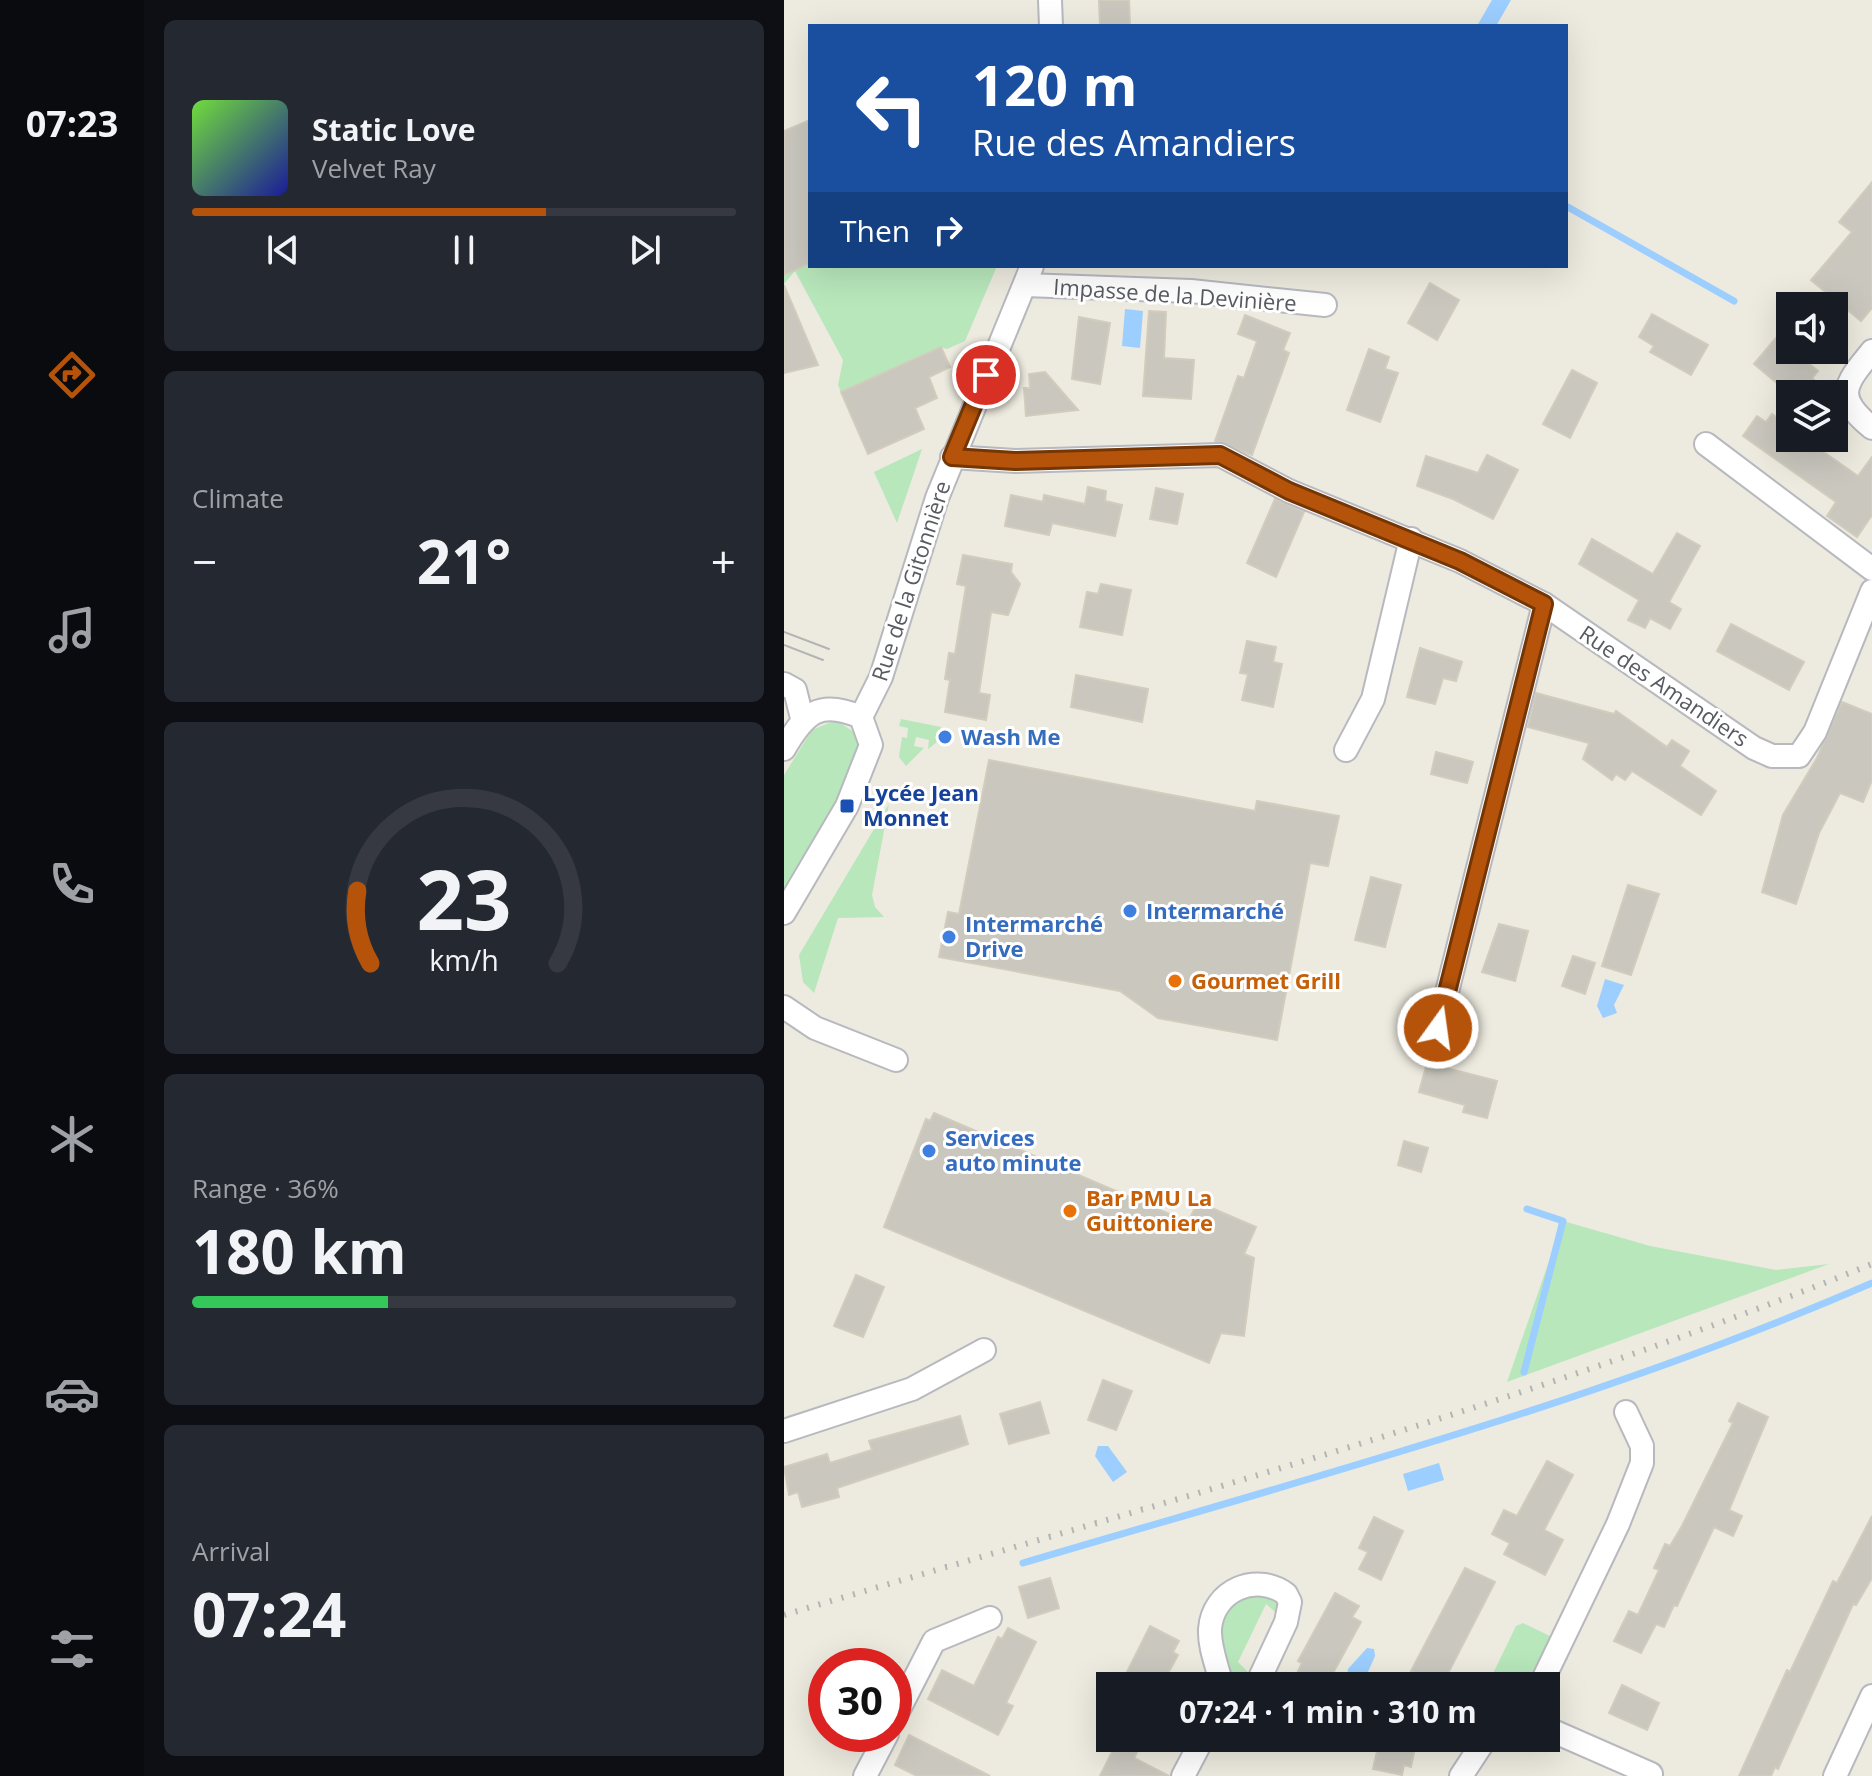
<!DOCTYPE html>
<meta charset="utf-8">
<style>
:root{--surface:#171b24;--page:#242831;--text:#f1f3f6;--muted:#9ea1a6;--line:#363941;--accent:#b45309}
body{margin:0;font-family:"Open Sans",sans-serif;background:var(--page);color:var(--text);height:100vh;display:flex;flex-direction:column;font-size:30px;white-space:nowrap}
*{box-sizing:border-box;margin:0}
p{font-size:26px;color:var(--muted)}
.icon{flex:none;width:44px;height:44px;fill:none;stroke:currentColor;stroke-width:2;stroke-linecap:round;stroke-linejoin:round}
.map{position:relative;flex:1;overflow:hidden}
.details{display:flex;flex-direction:column;gap:20px;padding:20px;background:#0d0f14;width:640px}
.details>*{flex:none}
.top-card{position:absolute;left:24px;top:24px;width:760px;height:244px;border-radius:0px;box-shadow:0 8px 32px #0002;background:#1a4fa0;color:#fff;overflow:hidden}
.tools{position:absolute;left:992px;top:292px;display:grid;gap:16px}
.tools a{display:grid;place-items:center;width:72px;height:72px;border-radius:0px;background:var(--surface);box-shadow:0 8px 32px #0002;font-size:40px}
.speed{position:absolute;left:24px;top:1648px;display:flex;gap:16px;font-size:40px;font-weight:700;text-align:center}
.speed>*{display:grid;place-content:center;width:104px;height:104px;border-radius:50%;background:var(--surface);box-shadow:0 8px 32px #0002;line-height:1}
.speed .limit{border:12px solid #d22;background:#fff;color:#111}
.pin{position:absolute;display:grid;place-items:center;width:68px;height:68px;color:#fff;margin:-34px;border:4px solid #fff;border-radius:50%;box-shadow:0 2px 8px #0007}
.me{position:absolute;width:88px;margin:-44px;rotate:14deg;stroke-linejoin:round;filter:drop-shadow(0 0 6px #0008)}
.turn{display:flex;align-items:center;gap:28px;height:168px;padding:0 32px;font-size:36px}
.turn .icon{width:104px;height:104px;stroke-width:2.5}
.turn b{display:block;font-size:56px;line-height:68px}
.then{display:flex;align-items:center;height:76px;padding:0 32px;background:#0003;gap:16px;font-size:30px}
.big{font-size:60px;font-weight:700;line-height:1.1}
.details .card{flex:1;display:flex;flex-direction:column;justify-content:center;gap:12px;min-width:0;padding:0 28px;border-radius:12px;background:var(--page)}
.details .dial{align-items:center;gap:0}
.dial svg{height:208px;overflow:visible;fill:none;stroke:var(--line);stroke-width:7;stroke-linecap:round;text-anchor:middle}
.dial text{fill:var(--text);stroke:none}
.song{display:flex;align-items:center;gap:24px}
.cover{width:96px;height:96px;border-radius:12px;background:linear-gradient(135deg,hsl(100 70% 55%),hsl(240 70% 35%))}
.played{height:8px;border-radius:4px;background:linear-gradient(90deg,var(--accent) 65%,var(--line) 65%)}
.keys{display:flex;justify-content:space-around;direction:ltr}
.heat{display:flex;justify-content:space-between;align-items:center;font-size:44px;direction:ltr}
.charge{height:12px;border-radius:6px;background:linear-gradient(90deg,#34c759 36%,var(--line) 0)}
.trip{position:absolute;left:312px;top:1672px;width:464px;height:80px;border-radius:0px;background:var(--surface);box-shadow:0 8px 32px #0002;font-weight:700;line-height:80px;text-align:center}
main{display:flex;flex:1;min-height:0}
.tab-bar{display:flex;flex-direction:column;width:144px;justify-content:space-around;align-items:center;background:#090b0e;color:var(--muted)}
.tab-bar .icon{width:56px;height:56px}
.tab-bar .current{color:var(--accent)}
.tab-bar b{font-size:36px;color:var(--text)}
.map>svg:first-child{display:block}
</style>
<main>
<nav class="tab-bar">
<b>07:23</b>
<svg class="icon current" aria-label="directions" viewBox="0 0 24 24"><path d="M12 3l9 9-9 9-9-9zM9 14v-3h6M13 9l2 2-2 2"/></svg>
<svg class="icon" aria-label="music" viewBox="0 0 24 24"><path d="M9 18V5l10-2v13"/><circle cx="6" cy="18" r="3"/><circle cx="16" cy="16" r="3"/></svg>
<svg class="icon" aria-label="phone" viewBox="0 0 24 24"><path d="M5 4h4l2 5-3 2q2 4 5 5l2-3 5 2v4C11 20 4 13 5 4z"/></svg>
<svg class="icon" aria-label="climate" viewBox="0 0 24 24"><path d="M12 3v18M4 7l16 10M4 17L20 7"/></svg>
<svg class="icon" aria-label="car" viewBox="0 0 24 24"><path d="M5 17H2v-5l4-1 3-4h7l3 4 3 1v5h-3M9 17h6M6 11h13"/><circle cx="7" cy="17" r="2"/><circle cx="17" cy="17" r="2"/></svg>
<svg class="icon" aria-label="filters" viewBox="0 0 24 24"><path d="M4 7h16M4 17h16"/><circle cx="9" cy="7" r="2"/><circle cx="15" cy="17" r="2"/></svg>
</nav>
<section class="details">
<div class="card">
<div class="song"><i class="cover"></i><div><b>Static Love</b><p>Velvet Ray</p></div></div>
<div class="played"></div>
<div class="keys"><svg class="icon" aria-label="previous" viewBox="0 0 24 24"><path d="M18 5L8 12l10 7zM5 5v14"/></svg><svg class="icon" aria-label="pause" viewBox="0 0 24 24"><path d="M8 5v14M16 5v14"/></svg><svg class="icon" aria-label="next" viewBox="0 0 24 24"><path d="M6 5l10 7-10 7zM19 5v14"/></svg></div>
</div>
<div class="card"><p>Climate</p>
<div class="heat"><a>−</a><b class="big">21°</b><a>+</a></div>
</div>
<div class="card dial"><svg viewBox="0 0 100 80">
<path d="M14 69A42 42 0 1 1 86 69"/>
<path d="M14 69A42 42 0 0 1 9 41" stroke="#b45309"/>
<text x="50" y="56" font-size="32" font-weight="700">23</text>
<text x="50" y="72" font-size="11">km/h</text>
</svg></div>
<div class="card"><p>Range · 36%</p><b class="big">180 km</b><div class="charge"></div></div>
<div class="card"><p>Arrival</p><b class="big">07:24</b></div>
</section>
<div class="map">
<svg width="1088" height="1776" viewBox="0 0 1088 1776">
<rect width="100%" height="100%" fill="#edeadf"/>
<!-- green -->
<g fill="#b8e7bb">
<polygon points="0,246 26,266 213,266 181,341 163,349 156,347 57,392 54,385 59,360 11,271 0,284"/>
<polygon points="138,449 113,523 90,472"/>
<polygon points="117,719 157,727 153,742 144,749 145,740 132,737 130,746 140,748 122,766 115,757 118,737 123,738 124,728 115,726"/>
<polygon points="52,720 74,735 77,751 73,767 0,890 0,775 28,730"/>
<polygon points="105,804 88,895 91,907 100,917 54,918 30,993 19,982 15,955"/>
<polygon points="779,1221 866,1246 992,1270 1045,1264 723,1382"/>
<path d="M476,1590C489,1596 497,1602 497,1617L482,1604L454,1662L467,1675L457,1681L439,1668C433,1617 427,1613 476,1590Z"/>
<polygon points="739,1623 768,1637 740,1686 703,1686 732,1626"/>
</g>
<!-- water -->
<g fill="#9cceff">
<polygon points="708,0 727,0 712,26 693,26"/>
<polygon points="341,309 359,311 356,348 338,346"/>
<polygon points="821,979 840,985 830,1005 833,1013 819,1018 813,1006"/>
<polygon points="314,1446 324,1446 343,1472 329,1482 311,1456"/>
<polygon points="655,1463 660,1480 624,1491 619,1474"/>
<polygon points="583,1648 590,1649 591,1656 580,1681 569,1684 563,1679 564,1669"/>
</g>
<g fill="none" stroke-linecap="round" stroke-linejoin="round">
<!-- stream -->
<g stroke="#9cceff" stroke-width="7">
<polyline points="782,206 950,301"/>
<polyline points="740,1372 779,1221 743,1209"/>
<path d="M239,1563C525,1478 814,1402 1088,1283"/>
</g>
</g>
<!-- building -->
<g fill="#c9c7be" stroke="#d2ccbd" stroke-width="2">
<polygon points="315,0 345,0 346,26 316,26"/>
<polygon points="26,120 26,263 0,275 0,131"/>
<polygon points="1088,182 1088,308 1077,321 1027,280 1068,232 1055,222"/>
<polygon points="646,283 675,300 653,340 624,323"/>
<polygon points="0,285 34,365 0,373"/>
<polygon points="365,311 382,312 380,358 410,360 407,399 359,396"/>
<polygon points="868,314 924,345 907,375 866,352 870,346 855,337"/>
<polygon points="461,315 506,333 499,350 505,353 468,455 431,441 454,376 460,378 473,341 454,334"/>
<polygon points="295,317 326,323 316,384 288,379"/>
<polygon points="992,338 1034,371 1028,378 1045,394 1006,394 970,364"/>
<polygon points="157,347 166,367 145,377 153,398 131,408 140,429 84,454 57,392"/>
<polygon points="585,349 605,357 601,369 614,373 596,422 563,410"/>
<polygon points="788,370 813,383 786,438 759,424"/>
<polygon points="261,372 294,410 242,416 240,388 246,388 245,374"/>
<polygon points="988,414 1006,427 1006,438 1033,438 1031,444 1041,453 1074,476 1088,457 1088,515 1073,537 1043,516 1052,502 959,436 973,416 982,422"/>
<polygon points="703,455 734,470 709,519 669,499 633,486 642,456 694,473"/>
<polygon points="304,487 322,491 321,501 338,505 331,536 268,523 265,535 221,526 227,495 259,502 260,495 301,504"/>
<polygon points="372,488 399,494 393,524 366,519"/>
<polygon points="491,499 520,512 492,577 463,563"/>
<polygon points="893,533 916,546 885,602 897,609 886,629 866,618 861,628 844,620 855,600 795,564 808,539 869,574"/>
<polygon points="179,555 228,564 227,572 236,584 224,615 207,612 195,693 206,695 202,720 161,712 166,680 161,679 165,653 171,654 182,586 173,584"/>
<polygon points="317,584 347,590 338,635 296,627 303,592 314,594"/>
<polygon points="947,624 1020,662 1005,690 933,651"/>
<polygon points="463,641 492,647 489,662 498,664 489,707 458,700 464,674 456,673"/>
<polygon points="636,648 678,662 672,681 659,678 651,704 623,697"/>
<polygon points="292,675 364,689 358,722 287,707"/>
<polygon points="752,693 830,714 832,711 883,747 888,740 905,751 896,766 932,791 917,815 848,771 841,780 832,774 828,780 799,759 805,743 744,727"/>
<polygon points="1058,702 1088,714 1088,780 1079,802 1056,793 1035,833 1012,904 978,892 999,815 1033,758"/>
<polygon points="652,752 689,762 683,783 647,774"/>
<polygon points="205,760 471,811 473,801 555,816 544,866 526,863 493,1040 374,1018 336,991 155,957 164,912 175,914"/>
<polygon points="587,877 617,885 601,947 571,940"/>
<polygon points="844,885 875,894 847,975 818,966"/>
<polygon points="715,924 744,931 731,981 698,972"/>
<polygon points="789,956 811,963 801,994 778,986"/>
<polygon points="643,1063 713,1081 703,1118 679,1112 681,1105 635,1092"/>
<polygon points="150,1113 404,1222 414,1202 472,1227 460,1254 470,1258 460,1336 437,1333 425,1363 100,1227 142,1119 146,1121"/>
<polygon points="620,1141 644,1148 637,1172 614,1165"/>
<polygon points="72,1275 100,1287 79,1337 50,1326"/>
<polygon points="319,1380 348,1391 332,1430 304,1420"/>
<polygon points="256,1402 265,1433 225,1444 216,1414"/>
<polygon points="954,1403 984,1417 945,1510 958,1516 949,1536 930,1527 893,1606 890,1605 880,1627 872,1624 857,1653 830,1641 845,1611 854,1615 875,1570 870,1568 881,1544 886,1546 898,1526 949,1423 945,1421"/>
<polygon points="176,1416 184,1444 53,1488 55,1497 18,1507 14,1492 5,1495 0,1467 43,1454 46,1463 88,1450 85,1441"/>
<polygon points="763,1461 789,1475 760,1530 779,1540 761,1575 720,1554 726,1543 708,1534 720,1510 733,1516"/>
<polygon points="1088,1516 1088,1578 1072,1605 1069,1604 994,1769 991,1767 987,1776 955,1776 1003,1670 1006,1672 1049,1581 1053,1583"/>
<polygon points="590,1517 619,1531 597,1580 575,1569 584,1552 575,1548"/>
<polygon points="681,1568 711,1582 658,1685 627,1671"/>
<polygon points="266,1578 275,1608 244,1618 235,1587"/>
<polygon points="551,1593 575,1606 568,1617 577,1622 542,1686 507,1686 518,1663 514,1661"/>
<polygon points="366,1626 395,1641 389,1652 394,1655 377,1686 336,1686"/>
<polygon points="224,1628 252,1642 222,1703 229,1706 214,1735 144,1699 158,1670 190,1686 214,1637 218,1639"/>
<polygon points="838,1685 875,1703 863,1730 825,1713"/>
<polygon points="125,1735 206,1776 133,1776 111,1765"/>
<polygon points="335,1738 360,1738 350,1758 385,1776 316,1776"/>
<polygon points="596,1738 633,1738 627,1767 620,1765 618,1775 589,1769"/>
</g>
<g fill="none" stroke-linecap="round" stroke-linejoin="round">
<defs>
<g id="minor">
<polyline points="266,0 267,26"/>
<polyline points="241,285 407,291 541,305"/>
<path d="M1088,351C1060,385 1050,397 1088,428"/>
<polyline points="922,444 1088,569"/>
<polyline points="168,457 231,461 436,455 505,491 676,561 760,604 970,748 988,756 1015,756 1031,732 1088,591"/>
<polyline points="0,684 11,690 18,718"/>
<polyline points="77,717 97,677 153,498 248,266"/>
<path d="M0,749C21,713 35,699 77,717L87,745L63,806L0,913"/>
<polyline points="562,750 589,699 627,539"/>
<polyline points="0,1007 31,1028 112,1060"/>
<polyline points="654,1028 760,604"/>
<polyline points="0,1431 128,1389 200,1350"/>
<path d="M438,1686C434,1668 425,1648 426,1629C429,1590 472,1572 502,1594L506,1602L502,1622L474,1682L467,1686"/>
<polyline points="756,1686 834,1524 858,1463 858,1446 842,1412"/>
<polyline points="110,1719 150,1641 206,1618"/>
<polyline points="762,1728 867,1774"/>
<polyline points="81,1776 103,1734"/>
<polyline points="399,1776 419,1738"/>
<polyline points="677,1776 702,1738"/>
<polyline points="1051,1776 1088,1696"/>
</g>
</defs>
<!-- minor casing -->
<use href="#minor" stroke="#b7b9bf" stroke-width="26"/>
<!-- minor -->
<use href="#minor" stroke="#fff" stroke-width="22"/>
<!-- tram -->
<g stroke="#b3b4b4" stroke-width="2">
<polyline points="0,632 45,649"/>
<polyline points="0,645 39,660"/>
</g>
<!-- rail -->
<path stroke="#b3b4b4" stroke-width="6" stroke-dasharray="2 10" stroke-linecap="butt" d="M0,1615C365,1506 735,1407 1088,1264"/>
</g>
<g fill="none" stroke-linecap="round" stroke-linejoin="round">
<defs>
<polyline id="route" points="202,375 168,457 231,461 436,455 505,491 676,561 760,604 654,1028"/>
</defs>
<!-- route casing -->
<use href="#route" stroke="#753606" stroke-width="20"/>
<!-- route -->
<use href="#route" stroke="#b45309" stroke-width="14"/>
</g>
<!-- markers -->
<g fill="#3f7fe0" stroke="#fff" stroke-width="3">
<circle cx="161" cy="737" r="8"/>
<circle cx="346" cy="911" r="8"/>
<circle cx="165" cy="937" r="8"/>
<circle cx="145" cy="1151" r="8"/>
</g>
<rect fill="#1a4fb4" stroke="#fff" stroke-width="3" x="55" y="798" width="16" height="16" rx="4"/>
<g fill="#e8710a" stroke="#fff" stroke-width="3">
<circle cx="391" cy="981" r="8"/>
<circle cx="286" cy="1211" r="8"/>
</g>
<g text-anchor="middle" stroke-width="6" stroke-linejoin="round" paint-order="stroke">
<!-- street labels -->
<g font-size="22" fill="#585b61" stroke="#fff">
<text transform="translate(391 295) rotate(4)" y="8">Impasse de la Devinière</text>
<text transform="translate(127 581) rotate(-72)" y="8">Rue de la Gitonnière</text>
<text transform="translate(880 686) rotate(34)" y="8">Rue des Amandiers</text>
</g>
<!-- shop labels -->
<g font-size="22" font-weight="bold" fill="#366cbe" stroke="#fff" text-anchor="start">
<text x="177" y="745">Wash Me</text>
<text x="362" y="919">Intermarché</text>
<text x="181" y="932">Intermarché<tspan x="181" dy="25">Drive</tspan></text>
<text x="161" y="1146">Services<tspan x="161" dy="25">auto minute</tspan></text>
</g>
<!-- transit labels -->
<g font-size="22" font-weight="bold" fill="#164399" stroke="#fff" text-anchor="start">
<text x="79" y="801">Lycée Jean<tspan x="79" dy="25">Monnet</tspan></text>
</g>
<!-- food labels -->
<g font-size="22" font-weight="bold" fill="#c56008" stroke="#fff" text-anchor="start">
<text x="407" y="989">Gourmet Grill</text>
<text x="302" y="1206">Bar PMU La<tspan x="302" dy="25">Guittoniere</tspan></text>
</g>
</g>
</svg>
<div class="tools">
<a><svg class="icon" aria-label="sound" viewBox="0 0 24 24"><path d="M4 9h4l5-4v14l-5-4H4zM17 9q2 3 0 6"/></svg></a>
<a><svg class="icon" aria-label="layers" viewBox="0 0 24 24"><path d="M12 4l9 5-9 5-9-5zM3 14l9 5 9-5"/></svg></a>
</div>
<div class="speed"><div class="limit">30</div></div>
<div class="pin" style="left:202px;top:375px;background:#d93025"><svg class="icon" aria-label="arrive" viewBox="0 0 24 24"><path d="M6 21V4h12l-3 4 3 4H6"/></svg></div>
<svg class="me" style="left:654px;top:1028px" viewBox="-20 -20 40 40"><circle r="17" fill="#b45309" stroke="#fff" stroke-width="3"/><path d="M0-11L8 9 0 5-8 9z" fill="#fff"/></svg>
<div class="trip">07:24 · 1 min · 310 m</div>
<div class="top-card">
<div class="turn"><svg class="icon" aria-label="left" viewBox="0 0 24 24"><path d="M17 20v-9H6M10 6l-5 5 5 5"/></svg><div><b>120 m</b>Rue des Amandiers</div></div>
<div class="then">Then<svg class="icon" aria-label="right" viewBox="0 0 24 24"><path d="M7 20v-9h11M14 6l5 5-5 5"/></svg></div>
</div>
</div>
</main>
